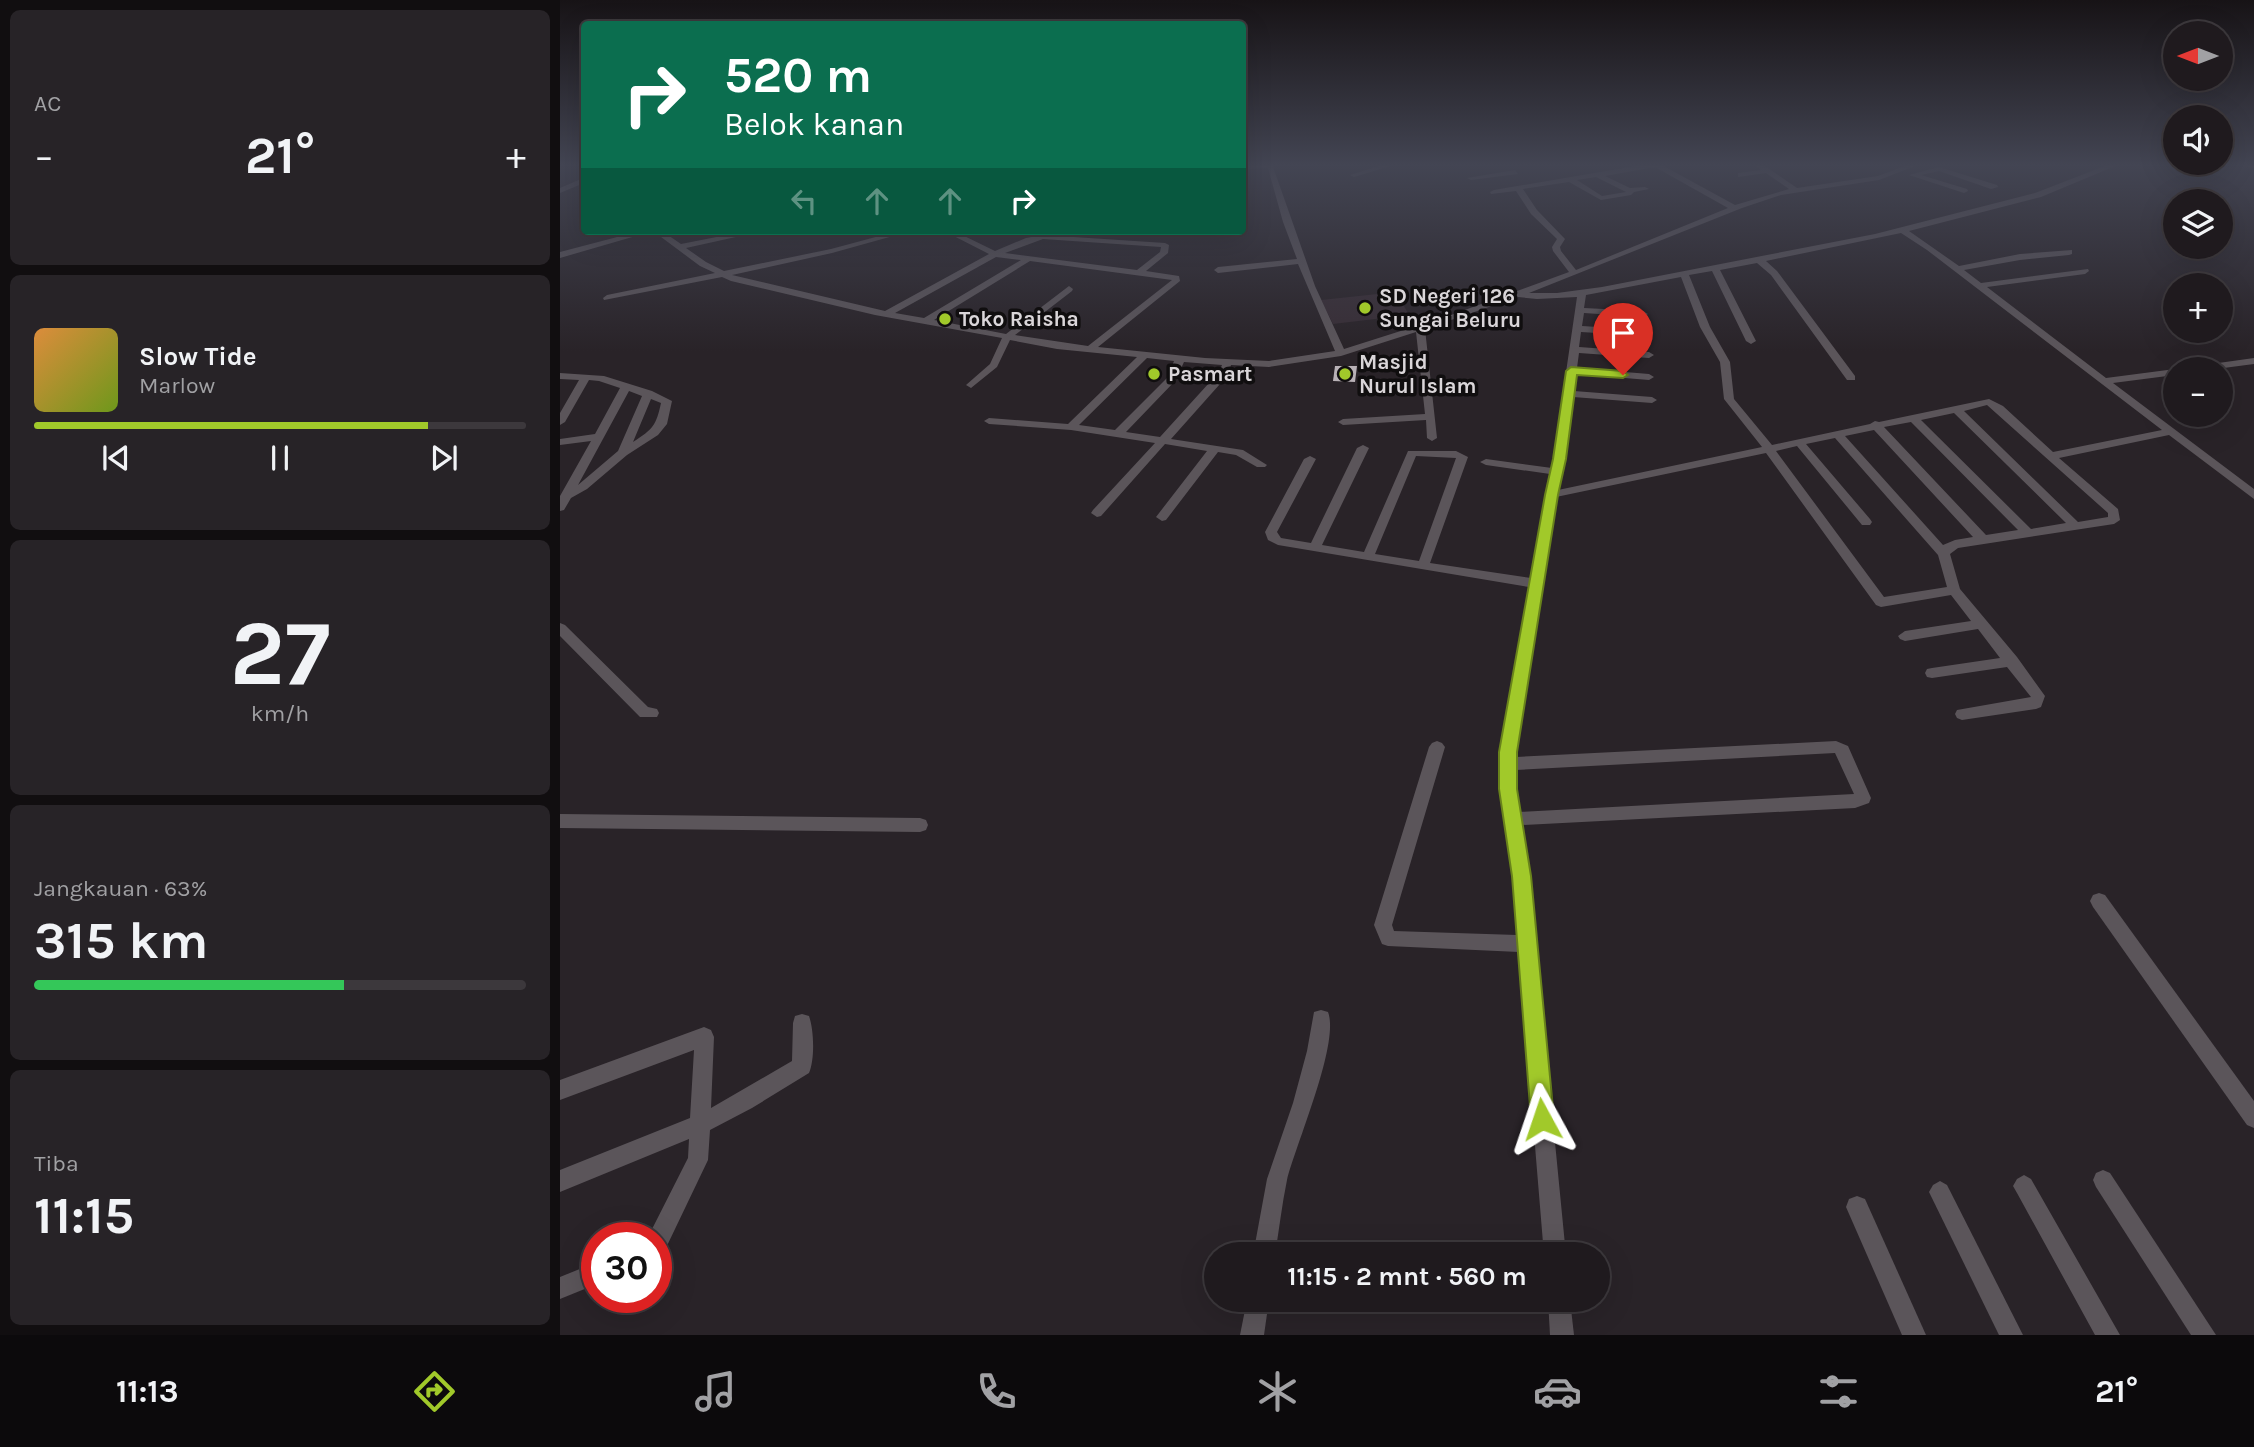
<!DOCTYPE html>
<html lang="id">
<meta charset="utf-8">
<style>
:root{--surface:#1f1a1e;--page:#272327;--text:#f1f3f6;--muted:#a1a1a4;--line:#3c383c;--accent:#a1c92a}
body{margin:0;font-family:Karla,sans-serif;background:var(--page);color:var(--text);height:100vh;display:flex;flex-direction:column;font-size:26px;white-space:nowrap}
*{box-sizing:border-box;margin:0}
p{font-size:23px;color:var(--muted)}
.icon{flex:none;width:38px;height:38px;fill:none;stroke:currentColor;stroke-width:2;stroke-linecap:round;stroke-linejoin:round}
.map{position:relative;flex:1;overflow:hidden}
.details{display:flex;flex-direction:column;gap:10px;padding:10px;background:#110e10;width:560px}
.details>*{flex:none}
.guide{position:absolute;left:21px;top:21px;width:665px;height:214px;border-radius:7px;box-shadow:0 7px 28px #0002,0 0 0 2px var(--line);background:#0b6e4f;color:#fff;overflow:hidden}
.needle{width:46px;rotate:270deg}
.controls{position:absolute;left:1603px;top:21px;display:grid;gap:14px}
.controls a{display:grid;place-items:center;width:70px;height:70px;border-radius:50%;background:var(--surface);box-shadow:0 7px 28px #0002,0 0 0 2px var(--line);font-size:35px}
.speed{position:absolute;left:21px;top:1222px;display:flex;gap:14px;font-size:35px;font-weight:700;text-align:center}
.speed>*{display:grid;place-content:center;width:91px;height:91px;border-radius:50%;background:var(--surface);box-shadow:0 7px 28px #0002,0 0 0 2px var(--line);line-height:1}
.speed .limit{border:10px solid #d22;background:#fff;color:#111}
.pin{position:absolute;display:grid;place-items:center;width:60px;height:60px;color:#fff;margin:-72px -30px;border-radius:50% 50% 50% 0;rotate:-45deg;box-shadow:0 0 7px #0007}
.pin .icon{rotate:45deg}
.me{position:absolute;width:77px;margin:-38px;rotate:355deg;stroke-linejoin:round;filter:drop-shadow(0 0 5px #0008)}
.turn{display:flex;align-items:center;gap:24px;height:147px;padding:0 28px;font-size:32px}
.turn .icon{width:91px;height:91px;stroke-width:2.5}
.turn b{display:block;font-size:49px;line-height:60px}
.lanes{display:flex;align-items:center;height:66px;padding:0 28px;background:#0003;justify-content:center;gap:35px;direction:ltr}
.lanes .off{opacity:.35}
.big{font-size:52px;font-weight:700;line-height:1.1}
.details .widget{flex:1;display:flex;flex-direction:column;justify-content:center;gap:10px;min-width:0;padding:0 24px;border-radius:10px;background:var(--page)}
.details .dial{align-items:center;gap:0}
.dial b{font-size:91px;line-height:1}
.song{display:flex;align-items:center;gap:21px}
.cover{width:84px;height:84px;border-radius:10px;background:linear-gradient(135deg,hsl(30 70% 55%),hsl(80 70% 35%))}
.played{height:7px;border-radius:4px;background:linear-gradient(90deg,var(--accent) 80%,var(--line) 80%)}
.keys{display:flex;justify-content:space-around;direction:ltr}
.heat{display:flex;justify-content:space-between;align-items:center;font-size:38px;direction:ltr}
.charge{height:10px;border-radius:5px;background:linear-gradient(90deg,#34c759 63%,var(--line) 0)}
.trip{position:absolute;left:644px;top:1242px;width:406px;height:70px;border-radius:35px;background:var(--surface);box-shadow:0 7px 28px #0002,0 0 0 2px var(--line);font-weight:700;line-height:70px;text-align:center}
.dock{display:flex;height:112px;justify-content:space-around;align-items:center;background:#0c0a0c;color:var(--muted)}
.dock .icon{width:49px;height:49px}
.dock .current{color:var(--accent)}
.dock b{font-size:32px;color:var(--text)}
main{display:flex;flex:1;min-height:0}
.map>svg:first-child{display:block}
</style>
<main>
<section class="details">
<div class="widget"><p>AC</p>
<div class="heat"><a>−</a><b class="big">21°</b><a>+</a></div>
</div>
<div class="widget">
<div class="song"><i class="cover"></i><div><b>Slow Tide</b><p>Marlow</p></div></div>
<div class="played"></div>
<div class="keys"><svg class="icon" aria-label="previous" viewBox="0 0 24 24"><path d="M18 5L8 12l10 7zM5 5v14"/></svg><svg class="icon" aria-label="pause" viewBox="0 0 24 24"><path d="M8 5v14M16 5v14"/></svg><svg class="icon" aria-label="next" viewBox="0 0 24 24"><path d="M6 5l10 7-10 7zM19 5v14"/></svg></div>
</div>
<div class="widget dial"><b>27</b><p>km/h</p></div>
<div class="widget"><p>Jangkauan · 63%</p><b class="big">315 km</b><div class="charge"></div></div>
<div class="widget"><p>Tiba</p><b class="big">11:15</b></div>
</section>
<div class="map">
<svg width="1694" height="1335" viewBox="0 0 1694 1335">
<rect width="100%" height="100%" fill="#292328"/>
<!-- built -->
<polygon fill="#372d35" points="836,292 849,315 773,324 761,300"/>
<!-- building -->
<polygon fill="#b9b2b7" points="775,366 797,366 795,382 773,381"/>
<g fill="none" stroke-linecap="round" stroke-linejoin="round">
<!-- minor -->
<g fill="#5b555a" fill-rule="evenodd">
<path d="M712,164L755,286L784,349L891,315L1009,272L993,251L992,247L997,239L971,214L956,191L931,194L930,192L934,190L1087,164H1100L1175,205L1229,189L1206,173L1178,177V173L1201,170L1194,164H1202L1237,188L1318,176L1350,164H1360L1319,180L1221,195L1182,208L969,293H997L1042,287L1315,234L1475,193L1550,164H1560L1481,197L1349,231L1399,266L1460,254L1512,250V254L1509,255L1460,260L1404,270L1421,283L1528,269L1529,271L1525,274L1427,287L1546,378L1615,369H1616L1615,375L1553,383L1694,489V499L1609,435L1499,458L1558,509L1560,520L1554,524L1398,548L1390,554L1400,589L1457,657L1485,696L1481,707L1476,709L1402,720L1397,718L1395,714L1397,710L1471,697L1447,667L1372,678L1367,677L1365,673L1367,669L1372,668L1440,658L1418,629L1345,641L1340,639L1338,636L1345,631L1411,621L1391,595L1321,607L1316,605L1206,453L996,497L956,757L1276,741L1288,746L1311,798L1309,803L1295,808L962,825L969,876L1006,1255H984L959,952L828,946L822,944L814,925L869,747L872,743L877,741L882,743L885,747L832,925L834,931L957,935L953,876L940,789V752L969,587L718,545L708,540L705,532L744,459L750,456L756,459L717,532L721,538L751,543L797,448L803,445L809,448L762,545L804,552L848,451H896L908,457L870,563L971,578L990,474L926,465L920,462L926,459L992,468L1017,297L977,299L958,297L865,329L877,438L872,441L867,438L866,420L783,425L778,422L783,419L865,414L856,332L781,356L709,367L671,365L668,375L611,439L683,450L707,465L705,467H697L676,455L658,452L606,520L602,521L596,517L647,451L605,444L541,516L537,517L531,513L533,510L595,443L511,430L429,424L424,421L429,418L508,424L577,357L497,349L450,340L437,367L411,388L406,385L430,364L442,338L315,315L171,281L162,277L44,300L43,298L47,295L155,273L140,266L93,231L0,258V252L80,231H102L121,244L187,231H203L126,248L146,262L164,271L271,249L338,231H351L272,253L172,275L325,311L429,254L384,231H394L435,251L466,238L483,235L605,243L609,245L608,253L586,271L619,276L620,281L538,347L645,358L709,361L775,351L738,264L658,273L654,270L658,267L737,259L723,222L708,168L682,169V165ZM1095,167L1168,208L1016,270L1001,251L1000,247L1005,239L977,210L963,189L1009,182L1041,200L1071,195L1074,192L1089,189L1085,187L1070,188L1045,176ZM1036,177L1066,192L1042,196L1017,180ZM1341,233L1367,250L1602,430L1493,452L1443,406L1429,399L1319,422L1315,421L1310,424L1212,445L1174,399L1170,362L1150,327L1129,275L1152,271L1186,341L1191,344L1196,341L1160,270L1197,263L1211,275L1287,380H1295V376L1217,271L1206,261ZM483,239L601,247L600,252L577,270L445,253ZM436,257L461,260L364,318L335,313ZM470,261L612,280L528,346L455,335L512,291L513,289L509,286L446,334L374,320ZM1121,277L1140,327L1160,362L1164,399L1202,447L998,490L1006,459L1013,397L1092,403L1097,400L1092,397L1014,391L1016,374L1089,380L1094,377L1089,374L1017,368L1019,353L1089,358L1094,355L1089,352L1019,347L1021,332L1086,336L1091,333L1086,330L1022,326L1024,313L1083,317L1088,314L1083,311L1024,308L1026,295ZM587,358L614,361L607,378L555,430L519,425ZM624,362L662,365L659,372L600,437L566,432L615,381ZM1427,405L1548,513V517L1518,522L1404,411ZM1394,413L1506,523L1471,529L1361,420ZM1351,422L1458,530L1426,535L1324,427ZM1314,430L1413,537L1395,540L1383,545L1285,436ZM1275,438L1378,555L1387,587L1324,597L1216,451L1237,446L1302,525H1310L1312,522L1310,519L1246,444ZM856,456L896,458L859,561L815,554ZM1275,753L1294,794L959,812L956,770Z"/>
<polygon points="825,164 837,164 794,177 790,175"/>
<polygon points="1683,164 1694,164 1694,168 1683,166"/>
<polygon points="1379,167 1437,185 1438,187 1431,189 1379,171 1361,175 1407,189 1408,191 1404,193 1349,175"/>
<polygon points="955,170 958,174 911,180 907,178"/>
<polygon points="21,179 24,179 24,183 0,193 0,188"/>
<polygon points="1694,358 1694,364 1656,369 1632,369 1637,366"/>
<path d="M0,373L44,376L92,391L112,401L107,424L98,435L67,455L27,489L11,498L4,510L0,511V496L31,441L0,445V439L35,434L60,388L39,381L29,380L5,422L0,425V413L19,380L0,379ZM69,391L82,396L58,451L18,485ZM91,399L101,403C96,426 93,429 73,442Z"/>
<polygon points="0,623 5,625 88,707 97,709 99,713 97,717 80,717 0,636"/>
<polygon points="0,814 360,818 366,820 368,825 366,830 360,832 0,828"/>
<polygon points="1539,893 1545,895 1694,1101 1694,1128 1687,1125 1533,907 1530,901 1533,895"/>
<path d="M761,1010L768,1012C780,1043 736,1144 727,1180C722,1204 719,1230 715,1255H693L707,1179L733,1103L747,1051L754,1012Z"/>
<path d="M242,1014L249,1016C254,1030 255,1059 249,1073L192,1108L150,1130L148,1160L104,1252L96,1255V1237H88L128,1158L129,1139L0,1192V1170L130,1118L134,1050L0,1100V1080L144,1027L151,1030L154,1037L151,1108L232,1061L233,1023L235,1016Z"/>
<polygon points="1543,1170 1550,1173 1656,1335 1631,1335 1536,1187 1533,1180 1536,1173"/>
<polygon points="1464,1175 1471,1179 1560,1335 1535,1335 1457,1193 1453,1186 1457,1179"/>
<polygon points="1380,1181 1387,1185 1463,1335 1439,1335 1369,1192 1373,1185"/>
<polygon points="1297,1196 1305,1199 1366,1335 1342,1335 1286,1207 1289,1199"/>
<polygon points="37,1262 37,1284 0,1299 0,1277"/>
<polygon points="687,1300 709,1300 704,1335 680,1335"/>
<polygon points="988,1300 1010,1300 1014,1335 990,1335"/>
</g>
</g>
<!-- sky -->
<linearGradient id="sky" x2="0" y2="1"><stop stop-color="#171316"/><stop offset="0.47" stop-color="#434553"/><stop offset="1" stop-color="#434553" stop-opacity="0"/></linearGradient>
<rect width="1694" height="351" fill="url(#sky)"/>
<!-- route -->
<polygon fill="#a1c92a" stroke="#69831b" stroke-width="2" points="1011,367 1063,371 1068,375 1063,378 1017,375 1006,459 998,495 957,752 957,789 971,876 994,1119 990,1128 982,1131 974,1128 971,1119 952,876 939,789 939,752 985,495 993,459 1006,371"/>
<!-- markers -->
<g fill="#a1c92a" stroke="#100e0f" stroke-width="2.5">
<circle cx="805" cy="308" r="7"/>
<circle cx="385" cy="319" r="7"/>
<circle cx="594" cy="374" r="7"/>
<circle cx="785" cy="374" r="7"/>
</g>
<g text-anchor="middle" stroke-width="7" stroke-linejoin="round" paint-order="stroke">
<!-- far-poi labels -->
<g font-size="21" font-weight="bold" fill="#dad6d9" stroke="#100e0f" text-anchor="start">
<text x="819" y="303">SD Negeri 126<tspan x="819" dy="24">Sungai Beluru</tspan></text>
<text x="399" y="326">Toko Raisha</text>
<text x="799" y="369">Masjid<tspan x="799" dy="24">Nurul Islam</tspan></text>
<text x="608" y="381">Pasmart</text>
</g>
</g>
</svg>
<div class="controls">
<a><svg class="needle" viewBox="-14 -14 28 28"><path d="M0-13l5 13h-10z" fill="#e53935"/><path d="M0 13l5-13h-10z" fill="#a1a1a4"/></svg></a>
<a><svg class="icon" aria-label="sound" viewBox="0 0 24 24"><path d="M4 9h4l5-4v14l-5-4H4zM17 9q2 3 0 6"/></svg></a>
<a><svg class="icon" aria-label="layers" viewBox="0 0 24 24"><path d="M12 4l9 5-9 5-9-5zM3 14l9 5 9-5"/></svg></a>
<a>+</a>
<a>−</a>
</div>
<div class="speed"><div class="limit">30</div></div>
<div class="pin" style="left:1063px;top:375px;background:#d93025"><svg class="icon" aria-label="arrive" viewBox="0 0 24 24"><path d="M6 21V4h12l-3 4 3 4H6"/></svg></div>
<svg class="me" style="left:982px;top:1119px" viewBox="-20 -20 40 40"><path d="M0-17L14 15 0 8-14 15z" fill="#a1c92a" stroke="#fff" stroke-width="4"/></svg>
<div class="trip">11:15 · 2 mnt · 560 m</div>
<div class="guide">
<div class="turn"><svg class="icon" aria-label="right" viewBox="0 0 24 24"><path d="M7 20v-9h11M14 6l5 5-5 5"/></svg><div><b>520 m</b>Belok kanan</div></div>
<div class="lanes"><svg class="icon off" aria-label="left" viewBox="0 0 24 24"><path d="M17 20v-9H6M10 6l-5 5 5 5"/></svg><svg class="icon off" aria-label="ahead" viewBox="0 0 24 24"><path d="M12 20V5M6 11l6-6 6 6"/></svg><svg class="icon off" aria-label="ahead" viewBox="0 0 24 24"><path d="M12 20V5M6 11l6-6 6 6"/></svg><svg class="icon" aria-label="right" viewBox="0 0 24 24"><path d="M7 20v-9h11M14 6l5 5-5 5"/></svg></div>
</div>
</div>
</main>
<nav class="dock">
<b>11:13</b>
<svg class="icon current" aria-label="directions" viewBox="0 0 24 24"><path d="M12 3l9 9-9 9-9-9zM9 14v-3h6M13 9l2 2-2 2"/></svg>
<svg class="icon" aria-label="music" viewBox="0 0 24 24"><path d="M9 18V5l10-2v13"/><circle cx="6" cy="18" r="3"/><circle cx="16" cy="16" r="3"/></svg>
<svg class="icon" aria-label="phone" viewBox="0 0 24 24"><path d="M5 4h4l2 5-3 2q2 4 5 5l2-3 5 2v4C11 20 4 13 5 4z"/></svg>
<svg class="icon" aria-label="climate" viewBox="0 0 24 24"><path d="M12 3v18M4 7l16 10M4 17L20 7"/></svg>
<svg class="icon" aria-label="car" viewBox="0 0 24 24"><path d="M5 17H2v-5l4-1 3-4h7l3 4 3 1v5h-3M9 17h6M6 11h13"/><circle cx="7" cy="17" r="2"/><circle cx="17" cy="17" r="2"/></svg>
<svg class="icon" aria-label="filters" viewBox="0 0 24 24"><path d="M4 7h16M4 17h16"/><circle cx="9" cy="7" r="2"/><circle cx="15" cy="17" r="2"/></svg>
<b>21°</b>
</nav>
